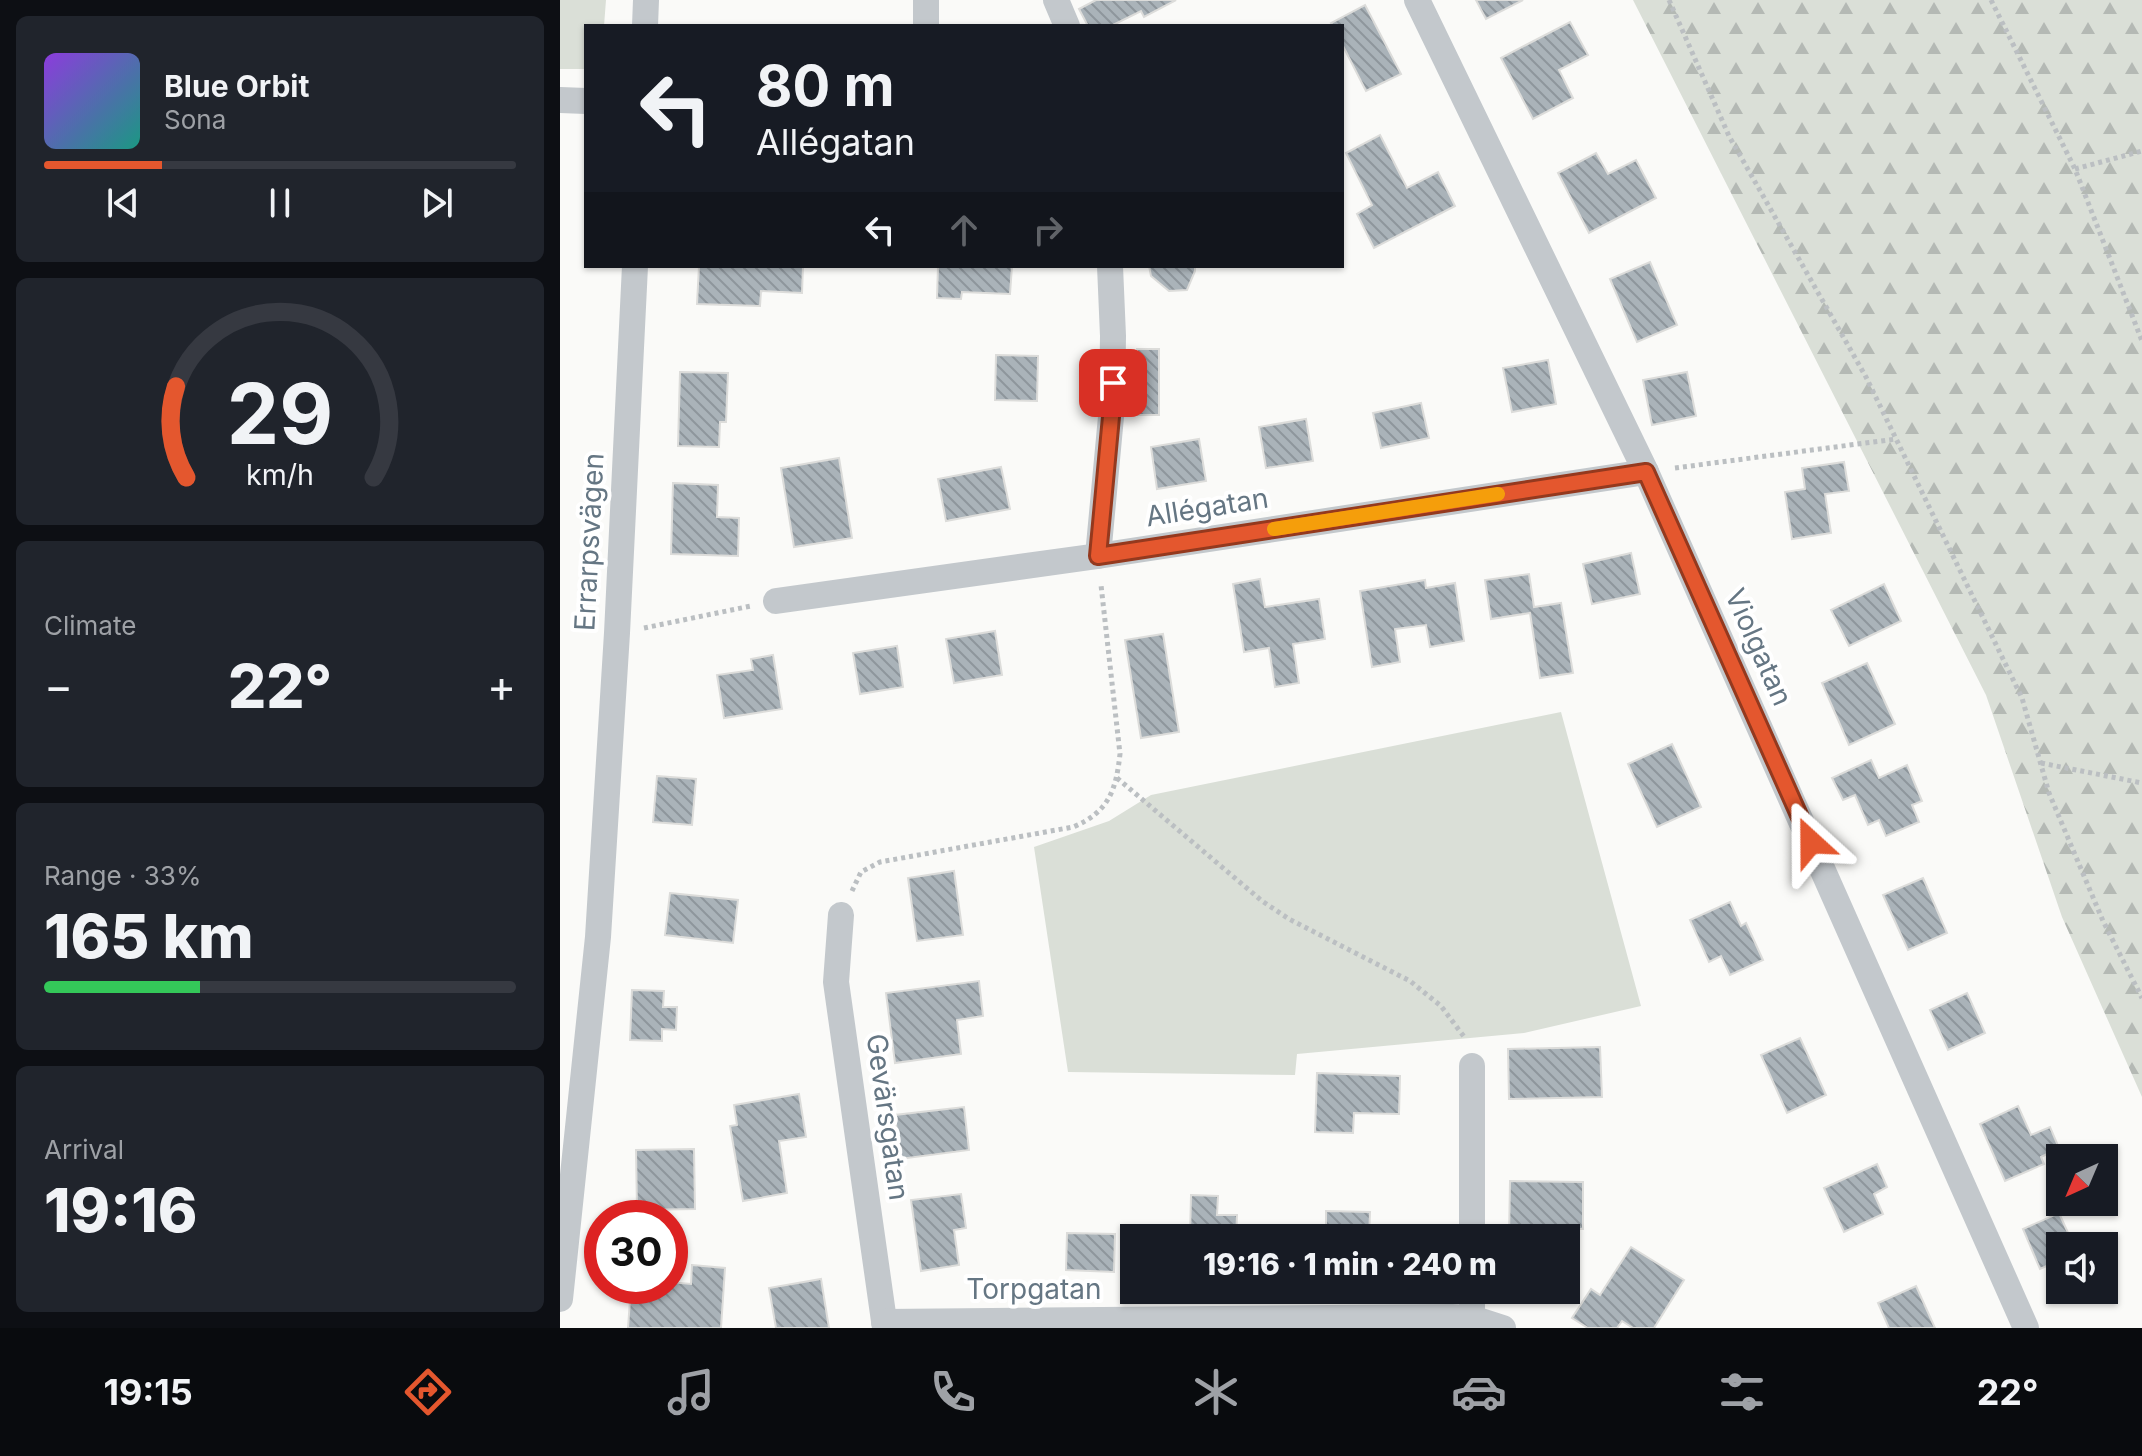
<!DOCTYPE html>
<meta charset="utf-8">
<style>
:root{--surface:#171b24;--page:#20242c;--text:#f1f3f6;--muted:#9ea1a6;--line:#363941;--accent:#e4572e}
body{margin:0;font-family:Inter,sans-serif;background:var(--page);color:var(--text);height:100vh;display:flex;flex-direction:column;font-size:30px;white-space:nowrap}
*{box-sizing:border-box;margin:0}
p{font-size:26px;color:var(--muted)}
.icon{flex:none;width:44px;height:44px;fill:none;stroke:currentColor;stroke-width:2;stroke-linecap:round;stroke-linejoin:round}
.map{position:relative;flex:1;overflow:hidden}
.panel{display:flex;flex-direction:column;gap:16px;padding:16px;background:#0d0f14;width:560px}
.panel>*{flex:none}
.hud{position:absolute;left:24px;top:24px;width:760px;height:244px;border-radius:0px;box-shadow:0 2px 6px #0004;background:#171b24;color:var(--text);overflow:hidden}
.needle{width:52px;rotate:224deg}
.tools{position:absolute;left:1486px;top:1144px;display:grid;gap:16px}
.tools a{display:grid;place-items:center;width:72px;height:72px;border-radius:0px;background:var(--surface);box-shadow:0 2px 6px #0004;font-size:40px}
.speed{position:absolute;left:24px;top:1200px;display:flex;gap:16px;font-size:40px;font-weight:700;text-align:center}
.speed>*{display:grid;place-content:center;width:104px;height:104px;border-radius:50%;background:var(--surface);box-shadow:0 2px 6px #0004;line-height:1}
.speed .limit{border:12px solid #d22;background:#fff;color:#111}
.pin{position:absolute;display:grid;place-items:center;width:68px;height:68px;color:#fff;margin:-34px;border-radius:16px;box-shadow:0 4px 12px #0006}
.me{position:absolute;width:88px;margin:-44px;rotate:336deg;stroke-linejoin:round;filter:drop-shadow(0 0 6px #0008)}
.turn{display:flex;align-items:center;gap:28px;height:168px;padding:0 40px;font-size:36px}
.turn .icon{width:104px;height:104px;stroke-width:2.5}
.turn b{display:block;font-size:56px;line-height:68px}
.lanes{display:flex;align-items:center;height:76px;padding:0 40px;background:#0003;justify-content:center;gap:40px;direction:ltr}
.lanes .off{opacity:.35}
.big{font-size:60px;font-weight:800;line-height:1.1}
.panel .tile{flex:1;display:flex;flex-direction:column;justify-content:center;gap:12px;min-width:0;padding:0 28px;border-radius:12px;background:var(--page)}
.panel .dial{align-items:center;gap:0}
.dial svg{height:208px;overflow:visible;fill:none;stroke:var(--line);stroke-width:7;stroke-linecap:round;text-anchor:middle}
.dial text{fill:var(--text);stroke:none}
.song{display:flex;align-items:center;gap:24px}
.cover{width:96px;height:96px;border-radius:12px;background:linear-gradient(135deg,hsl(270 70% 55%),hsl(170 70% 35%))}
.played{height:8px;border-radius:4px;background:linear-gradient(90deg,var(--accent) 25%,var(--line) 25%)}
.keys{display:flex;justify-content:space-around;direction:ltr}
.heat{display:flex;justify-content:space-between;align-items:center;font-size:44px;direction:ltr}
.charge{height:12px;border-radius:6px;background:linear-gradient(90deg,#34c759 33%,var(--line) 0)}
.trip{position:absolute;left:560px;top:1224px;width:460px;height:80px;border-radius:0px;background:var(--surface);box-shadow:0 2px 6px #0004;font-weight:800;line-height:80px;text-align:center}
.tabs{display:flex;height:128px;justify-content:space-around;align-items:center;background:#090b0e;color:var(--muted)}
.tabs .icon{width:56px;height:56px}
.tabs .on{color:var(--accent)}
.tabs b{font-size:36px;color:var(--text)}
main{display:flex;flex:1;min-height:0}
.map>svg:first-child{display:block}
</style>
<main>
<section class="panel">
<div class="tile">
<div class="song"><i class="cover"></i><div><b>Blue Orbit</b><p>Sona</p></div></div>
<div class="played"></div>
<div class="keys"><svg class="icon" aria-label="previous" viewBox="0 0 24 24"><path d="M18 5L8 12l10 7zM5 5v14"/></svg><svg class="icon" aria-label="pause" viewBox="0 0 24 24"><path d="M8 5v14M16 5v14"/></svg><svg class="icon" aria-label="next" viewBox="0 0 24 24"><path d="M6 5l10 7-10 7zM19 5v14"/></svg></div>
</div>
<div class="tile dial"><svg viewBox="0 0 100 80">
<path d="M14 69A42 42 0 1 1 86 69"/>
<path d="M14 69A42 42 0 0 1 10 34" stroke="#e4572e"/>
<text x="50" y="56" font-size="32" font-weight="700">29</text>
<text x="50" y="72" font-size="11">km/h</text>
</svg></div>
<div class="tile"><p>Climate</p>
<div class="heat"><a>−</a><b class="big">22°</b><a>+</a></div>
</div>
<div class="tile"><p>Range · 33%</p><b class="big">165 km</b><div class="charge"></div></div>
<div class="tile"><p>Arrival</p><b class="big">19:16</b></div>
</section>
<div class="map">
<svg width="1582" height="1328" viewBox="0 0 1582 1328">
<defs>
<pattern id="forest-firs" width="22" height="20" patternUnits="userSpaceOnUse" patternTransform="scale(2)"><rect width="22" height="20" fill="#dadfd7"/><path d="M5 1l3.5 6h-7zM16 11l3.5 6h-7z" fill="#b4b9b4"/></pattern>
<pattern id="building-back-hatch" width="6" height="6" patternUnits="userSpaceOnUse" patternTransform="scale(2)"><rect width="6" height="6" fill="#aab3b9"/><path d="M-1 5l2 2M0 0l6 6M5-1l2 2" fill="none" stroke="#8e969c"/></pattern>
</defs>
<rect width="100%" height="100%" fill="#fafaf8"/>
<!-- forest -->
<polygon fill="url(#forest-firs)" points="1073,0 1582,0 1582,1097 1502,917 1426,695"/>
<!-- park -->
<g fill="#dadfd7">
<polygon points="0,0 46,0 44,26 26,26 26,69 0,69"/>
<polygon points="1001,712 1081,1006 964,1033 737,1054 735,1075 508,1072 474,847 549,821 591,795"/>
</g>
<!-- building -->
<g fill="url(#building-back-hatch)" stroke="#dcdcda" stroke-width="2">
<polygon points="536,0 616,0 584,17 581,11 551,26 528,26 519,9"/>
<polygon points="916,0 963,0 926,19"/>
<polygon points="805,5 841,74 806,91 782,44 782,26 773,26 771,23"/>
<polygon points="1010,22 1028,55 999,70 1013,98 973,119 941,58"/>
<polygon points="820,135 847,188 878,172 895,206 814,248 797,214 812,205 786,153"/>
<polygon points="1036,153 1048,174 1076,160 1096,198 1029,233 998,173"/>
<polygon points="1090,262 1117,325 1077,342 1050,279"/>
<polygon points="139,266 243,266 242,293 201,291 200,306 137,304"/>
<polygon points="378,266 452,266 450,294 402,292 401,299 377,298"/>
<polygon points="589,266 635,266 635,271 627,290 609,291 591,276"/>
<rect x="577" y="349" width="22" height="66"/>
<polygon points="436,355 478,356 477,401 435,400"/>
<polygon points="988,360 996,404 952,412 943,368"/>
<polygon points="120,372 168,373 166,422 160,422 159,447 118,446"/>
<polygon points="1127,372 1136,416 1092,425 1083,380"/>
<polygon points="861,403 869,438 821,448 813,413"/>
<polygon points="746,419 753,461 706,468 699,427"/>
<polygon points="639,439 646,481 597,489 591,447"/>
<polygon points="279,458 292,538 234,547 221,468"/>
<polygon points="1284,462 1289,491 1265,494 1271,533 1232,539 1225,492 1245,489 1242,468"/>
<polygon points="441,467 450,509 386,521 378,479"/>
<polygon points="113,483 158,485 157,517 179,518 178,556 111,554"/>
<polygon points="1071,553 1080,594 1032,604 1023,564"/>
<polygon points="969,574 974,607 1001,603 1013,673 980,678 970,613 931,619 925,580"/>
<polygon points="700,579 705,607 759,599 765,639 733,644 739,683 715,687 709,648 684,652 673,584"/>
<polygon points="865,580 866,588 895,583 904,641 870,647 866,625 835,629 840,662 812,667 800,591"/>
<polygon points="1324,584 1341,621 1289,646 1271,610"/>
<polygon points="435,631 442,675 394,683 386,639"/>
<polygon points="603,634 619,732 581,738 565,640"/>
<polygon points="337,646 343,687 300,694 293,653"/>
<polygon points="213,655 222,709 164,718 157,675 193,670 191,659"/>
<polygon points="1307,663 1335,724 1289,745 1262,683"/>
<polygon points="1112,744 1141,807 1097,827 1068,764"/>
<polygon points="1311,760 1319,778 1347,765 1362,801 1352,805 1359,822 1326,836 1319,820 1308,825 1295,795 1283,800 1272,778"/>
<polygon points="97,776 136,779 132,825 93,822"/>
<polygon points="394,871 403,935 357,941 348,878"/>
<polygon points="1363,878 1387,933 1348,950 1323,895"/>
<polygon points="110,893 178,900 173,943 105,935"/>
<polygon points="1170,902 1181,926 1186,923 1203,960 1170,975 1161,956 1149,962 1130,920"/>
<polygon points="419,981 423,1016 397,1020 401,1054 335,1063 326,993"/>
<polygon points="72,990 104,991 103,1007 117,1007 116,1030 102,1029 102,1041 70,1040"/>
<polygon points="1407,993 1425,1033 1388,1050 1370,1010"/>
<polygon points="1240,1038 1266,1095 1227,1113 1201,1055"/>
<polygon points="1040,1047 1042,1097 949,1099 948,1049"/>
<polygon points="757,1073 840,1076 839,1114 794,1113 793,1133 755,1132"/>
<polygon points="239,1094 246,1137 219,1141 227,1193 183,1201 170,1126 177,1125 174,1105"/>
<polygon points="1458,1106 1471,1135 1490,1127 1499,1148 1481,1157 1484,1164 1445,1181 1420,1124"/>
<polygon points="404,1107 409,1150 340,1159 335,1115"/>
<polygon points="134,1149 135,1209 77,1210 76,1150"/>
<polygon points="1317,1164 1327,1187 1314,1194 1323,1214 1284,1232 1264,1188"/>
<polygon points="950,1181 1023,1182 1023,1229 996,1229 996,1238 949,1238"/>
<polygon points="401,1194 406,1228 394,1230 399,1265 361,1271 351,1200"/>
<polygon points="631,1195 658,1196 657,1215 677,1215 676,1238 630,1238"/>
<polygon points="766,1211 810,1212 809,1238 766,1238"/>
<polygon points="1499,1213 1514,1246 1500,1246 1500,1260 1480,1269 1463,1229"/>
<polygon points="507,1233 555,1234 554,1272 506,1270"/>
<polygon points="1071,1247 1124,1280 1094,1328 1073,1328 1062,1321 1057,1328 1028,1328 1012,1318 1031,1289 1040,1295"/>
<polygon points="132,1265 165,1268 161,1328 68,1328 71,1286 110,1286 110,1282 131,1284"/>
<polygon points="261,1279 269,1328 216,1328 209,1288"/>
<polygon points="1356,1286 1375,1328 1329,1328 1318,1303"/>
</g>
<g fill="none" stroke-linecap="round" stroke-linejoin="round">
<!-- path -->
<g stroke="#bbbfc2" stroke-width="5" stroke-dasharray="4 4" stroke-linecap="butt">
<polyline points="1109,0 1169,136 1306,377 1462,698 1489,793 1543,921 1582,998"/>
<polyline points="1431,0 1515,169 1582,341"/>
<polyline points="1515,169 1582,151"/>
<polyline points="1115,468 1336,439"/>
<polyline points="84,628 191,606"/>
<polyline points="1481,763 1582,783"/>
<polyline points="557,778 702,901 729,919 850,981 881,1006 905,1038"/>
<path d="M292,891L301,872L320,862L513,827C549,812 556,790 560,754L541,585"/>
</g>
<!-- minor -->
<g stroke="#c3c8cc" stroke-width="26">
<polyline points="366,0 366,26"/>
<polyline points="496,0 507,26"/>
<polyline points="857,0 1086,472 1466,1328"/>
<polyline points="85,26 86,0"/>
<polyline points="0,100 26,101"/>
<polyline points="538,556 552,406 553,336 550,266"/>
<polyline points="216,601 538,556 1086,472"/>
<polyline points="281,915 276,982 325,1328"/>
<polyline points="912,1066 912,1238"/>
<polyline points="912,1290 912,1318"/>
<polyline points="0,1299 38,937 57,633 75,266"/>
<polyline points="324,1322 892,1317 912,1318 943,1328"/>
</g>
</g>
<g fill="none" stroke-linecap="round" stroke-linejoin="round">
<defs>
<polyline id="route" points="553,383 552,406 538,556 1086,472 1251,842"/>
</defs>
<!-- route casing -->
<use href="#route" stroke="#94391e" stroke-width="20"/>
<!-- route -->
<use href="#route" stroke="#e4572e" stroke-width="14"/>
<!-- slow -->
<polyline stroke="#f59e0b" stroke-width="14" points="714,529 938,494"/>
</g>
<g text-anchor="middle" stroke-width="8" stroke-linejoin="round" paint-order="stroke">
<!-- street labels -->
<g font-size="28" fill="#657683" stroke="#fff">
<text transform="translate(647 507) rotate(-9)" y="10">Allégatan</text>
<text transform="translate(29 542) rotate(-87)" y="10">Errarpsvägen</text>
<text transform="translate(1199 647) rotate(66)" y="10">Violgatan</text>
<text transform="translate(328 1117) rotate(82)" y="10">Gevärsgatan</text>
<text x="474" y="1299">Torpgatan</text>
</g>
</g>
</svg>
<div class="tools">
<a><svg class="needle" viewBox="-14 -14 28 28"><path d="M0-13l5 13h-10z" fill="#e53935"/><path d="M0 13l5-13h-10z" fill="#9ea1a6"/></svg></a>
<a><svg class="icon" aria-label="sound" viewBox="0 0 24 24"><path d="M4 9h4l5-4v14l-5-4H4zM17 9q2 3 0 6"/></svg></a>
</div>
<div class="speed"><div class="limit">30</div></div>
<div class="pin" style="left:553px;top:383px;background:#d93025"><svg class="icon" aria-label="arrive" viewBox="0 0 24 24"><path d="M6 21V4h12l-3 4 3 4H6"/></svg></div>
<svg class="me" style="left:1251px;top:842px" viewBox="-20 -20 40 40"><path d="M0-17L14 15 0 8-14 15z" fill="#e4572e" stroke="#fff" stroke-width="4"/></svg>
<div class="trip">19:16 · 1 min · 240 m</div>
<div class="hud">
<div class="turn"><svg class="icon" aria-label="left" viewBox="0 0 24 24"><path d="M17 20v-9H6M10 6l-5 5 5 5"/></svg><div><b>80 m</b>Allégatan</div></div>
<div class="lanes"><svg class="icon" aria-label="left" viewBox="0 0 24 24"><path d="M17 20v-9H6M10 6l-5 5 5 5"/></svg><svg class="icon off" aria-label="ahead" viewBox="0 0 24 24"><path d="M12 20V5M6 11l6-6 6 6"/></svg><svg class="icon off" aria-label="right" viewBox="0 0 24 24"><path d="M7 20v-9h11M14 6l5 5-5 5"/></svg></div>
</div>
</div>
</main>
<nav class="tabs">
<b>19:15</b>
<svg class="icon on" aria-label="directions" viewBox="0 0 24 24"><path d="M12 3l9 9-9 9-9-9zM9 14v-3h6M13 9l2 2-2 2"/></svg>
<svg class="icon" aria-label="music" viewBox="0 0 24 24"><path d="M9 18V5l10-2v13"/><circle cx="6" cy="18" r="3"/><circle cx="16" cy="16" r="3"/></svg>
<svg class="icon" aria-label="phone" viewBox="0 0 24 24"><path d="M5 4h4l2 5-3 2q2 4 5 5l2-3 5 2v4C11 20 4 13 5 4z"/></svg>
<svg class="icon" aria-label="climate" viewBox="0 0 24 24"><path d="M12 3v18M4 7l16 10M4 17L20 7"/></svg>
<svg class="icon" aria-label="car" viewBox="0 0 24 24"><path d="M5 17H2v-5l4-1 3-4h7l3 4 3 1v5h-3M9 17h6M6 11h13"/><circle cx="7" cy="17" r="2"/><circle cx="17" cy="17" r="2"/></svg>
<svg class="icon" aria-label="filters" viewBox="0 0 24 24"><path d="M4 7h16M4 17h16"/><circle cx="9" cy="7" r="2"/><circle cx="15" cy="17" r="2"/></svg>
<b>22°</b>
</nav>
